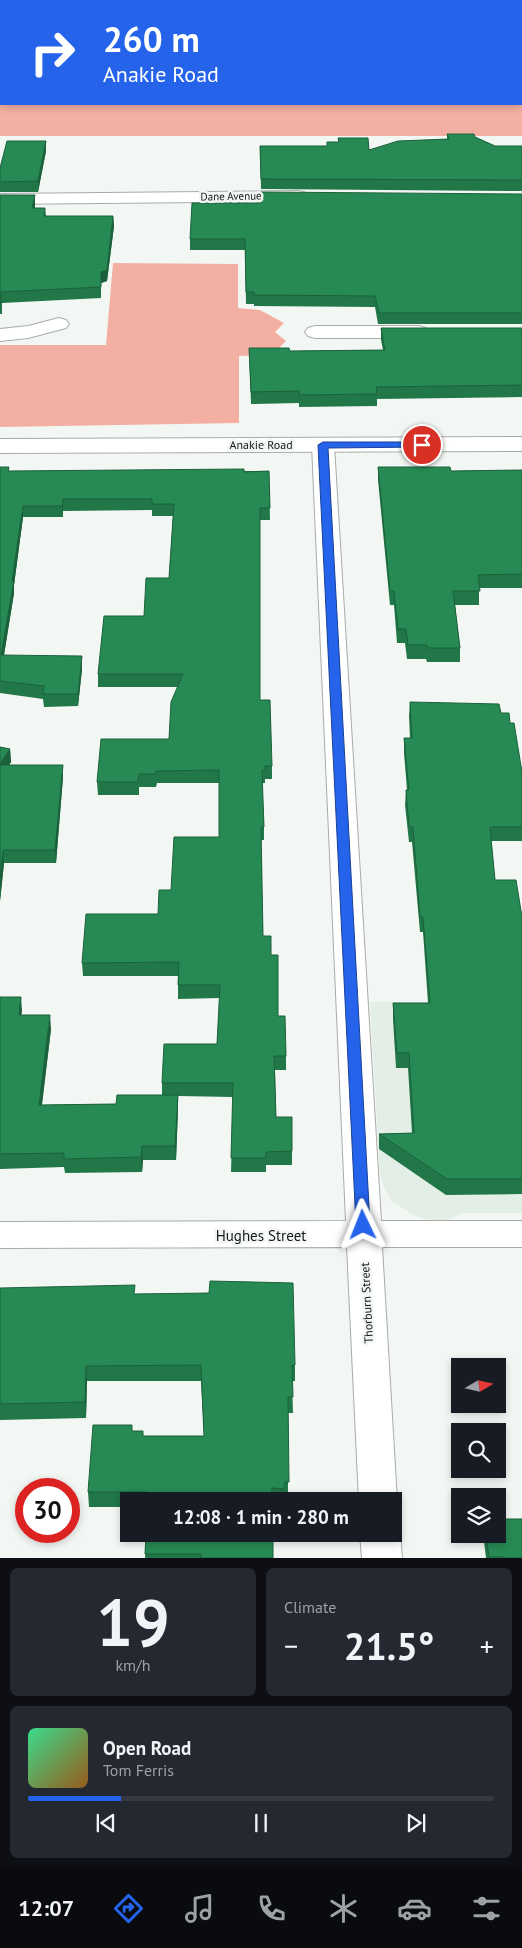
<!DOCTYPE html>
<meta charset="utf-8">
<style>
:root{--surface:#171b24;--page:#242831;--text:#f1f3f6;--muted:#9ea1a6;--line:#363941;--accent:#2563eb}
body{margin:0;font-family:"PT Sans",sans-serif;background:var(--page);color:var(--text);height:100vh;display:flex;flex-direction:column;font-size:19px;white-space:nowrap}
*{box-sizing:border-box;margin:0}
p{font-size:16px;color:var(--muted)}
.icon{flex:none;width:28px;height:28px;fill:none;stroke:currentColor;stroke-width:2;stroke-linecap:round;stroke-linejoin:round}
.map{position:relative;height:1558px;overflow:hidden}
.drawer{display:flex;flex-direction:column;gap:10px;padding:10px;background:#0d0f14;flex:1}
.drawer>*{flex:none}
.hud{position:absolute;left:0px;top:0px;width:522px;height:105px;box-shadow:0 2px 8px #0003;background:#2563eb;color:#fff;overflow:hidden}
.needle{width:32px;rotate:81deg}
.controls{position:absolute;left:451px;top:1358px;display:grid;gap:10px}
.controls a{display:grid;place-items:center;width:55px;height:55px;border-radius:0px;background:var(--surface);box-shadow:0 2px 8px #0003;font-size:25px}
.speed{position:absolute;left:15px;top:1478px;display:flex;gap:10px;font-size:25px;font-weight:700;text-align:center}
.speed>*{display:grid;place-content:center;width:65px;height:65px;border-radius:50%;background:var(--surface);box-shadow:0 2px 8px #0003;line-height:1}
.speed .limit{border:8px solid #d22;background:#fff;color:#111}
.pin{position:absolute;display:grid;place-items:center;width:42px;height:42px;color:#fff;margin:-21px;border:2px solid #fff;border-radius:50%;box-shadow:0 1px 5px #0007}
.me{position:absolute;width:55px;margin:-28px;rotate:358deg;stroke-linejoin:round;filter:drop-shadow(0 0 4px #0008)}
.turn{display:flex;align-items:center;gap:18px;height:105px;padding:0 20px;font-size:22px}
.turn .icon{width:65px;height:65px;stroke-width:2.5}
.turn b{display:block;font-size:35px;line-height:42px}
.big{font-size:38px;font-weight:600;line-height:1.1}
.drawer .widget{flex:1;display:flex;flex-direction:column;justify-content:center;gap:8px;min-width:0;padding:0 18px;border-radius:8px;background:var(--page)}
.drawer .dial{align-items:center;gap:0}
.dial b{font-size:65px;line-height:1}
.song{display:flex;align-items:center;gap:15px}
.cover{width:60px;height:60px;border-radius:8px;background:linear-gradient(135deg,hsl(150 70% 55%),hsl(30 70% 35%))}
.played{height:5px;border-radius:2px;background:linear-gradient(90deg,var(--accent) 20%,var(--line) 20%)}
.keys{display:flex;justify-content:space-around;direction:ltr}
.heat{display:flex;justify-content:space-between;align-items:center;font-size:28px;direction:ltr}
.drawer .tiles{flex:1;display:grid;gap:10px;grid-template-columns:1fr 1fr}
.widget:last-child{grid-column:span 2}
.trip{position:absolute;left:120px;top:1492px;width:282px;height:50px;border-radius:0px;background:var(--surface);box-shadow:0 2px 8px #0003;font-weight:600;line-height:50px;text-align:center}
.menu{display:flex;height:80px;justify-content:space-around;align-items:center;background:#090b0e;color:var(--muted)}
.menu .icon{width:35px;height:35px}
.menu .on{color:var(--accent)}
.menu b{font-size:22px;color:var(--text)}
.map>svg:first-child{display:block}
</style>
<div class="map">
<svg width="522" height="1558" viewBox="0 0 522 1558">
<rect width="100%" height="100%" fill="#f3f7f4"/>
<!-- built -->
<polygon fill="#e3efe6" points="370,1002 522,1002 522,1213 461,1213 447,1221 429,1220 415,1216 392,1201 384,1188 380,1173"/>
<!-- green -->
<g fill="#f3afa1">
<polygon points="0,0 280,0 291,1 1,1 0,70"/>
<polygon points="522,39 522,136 0,136 0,74 1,104 521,104"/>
<polygon points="113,263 238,264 238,308 260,310 284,323 275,332 286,341 272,355 239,356 239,423 0,427 0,345 106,345"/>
</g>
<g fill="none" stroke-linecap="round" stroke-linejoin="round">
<defs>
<polygon id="service" points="0,66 1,67 1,74 0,74"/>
<g id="minor">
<polygon points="298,191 304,192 307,196 304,200 298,201 0,204 0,194"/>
<polygon points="59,318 66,320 69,324 66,328 28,338 0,341 0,329 28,326"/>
<polygon points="315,326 419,326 426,328 429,332 426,336 419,338 315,338 308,336 305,332 308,328"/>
<polygon points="323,438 331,440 334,445 381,1221 522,1221 522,1247 382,1247 397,1501 394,1509 394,1501 359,1501 347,1247 0,1248 0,1222 346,1221 312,445 315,440"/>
<polygon points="394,1522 400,1534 402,1558 362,1558 360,1534 394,1534"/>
</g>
<polygon id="secondary" points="522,437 522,451 0,453 0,439"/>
</defs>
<!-- service casing -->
<use href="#service" stroke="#a7aca9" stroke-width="2"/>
<!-- minor casing -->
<use href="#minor" stroke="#a7aca9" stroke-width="2"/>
<!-- secondary casing -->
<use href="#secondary" stroke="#a7aca9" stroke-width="2"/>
<!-- service -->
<use href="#service" fill="#fff" fill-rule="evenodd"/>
<!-- minor -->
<use href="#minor" fill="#fff" fill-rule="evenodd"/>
<!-- secondary -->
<use href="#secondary" fill="#fff" fill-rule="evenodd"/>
</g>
<!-- wall -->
<g fill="#227748">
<polygon points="447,134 475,137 495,146 522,146 522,191 261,189 260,146 327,146 338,142 338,138 369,150 447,139"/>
<polygon points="46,141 46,151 38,192 0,192 0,168"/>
<polygon points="522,194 522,324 378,324 375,307 254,306 254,304 246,304 245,250 190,250 190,239 261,203"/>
<polygon points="0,195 35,195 35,208 45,208 46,216 113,216 114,226 107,281 101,283 101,298 2,303 2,314 0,314"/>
<polygon points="381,328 522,328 522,397 377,399 377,406 299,407 299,403 251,404 249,348 290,351 383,350 381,340"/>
<polygon points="0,467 9,467 9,471 269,471 270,520 260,520 260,700 272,766 272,779 265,779 265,783 262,783 264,827 264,840 261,840 263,936 271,955 278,1016 286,1056 286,1070 275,1070 276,1117 292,1117 292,1165 266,1165 266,1172 231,1172 233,1097 178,1096 178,1109 176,1160 143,1160 142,1172 65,1173 64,1167 0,1169 0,997 21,997 21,1015 51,1029 42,1105 116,1104 162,1095 162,1083 217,1044 220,998 178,999 178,976 83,976 82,963 158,914 171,890 219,837 219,783 157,783 156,787 139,787 139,795 98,795 97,782 169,739 178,687 98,687 98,674 144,616 169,578 173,516 152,516 152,510 63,511 63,517 23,517 14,585 14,593 4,655 82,669 78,706 44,707 43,699 0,693"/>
<polygon points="378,467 451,471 522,470 522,588 479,588 479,605 455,605 460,648 460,662 427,662 426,659 407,659 405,643 397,643 394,605 390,605 378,480"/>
<polygon points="410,702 501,713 510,723 522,772 522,841 491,841 495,880 522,917 522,1194 446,1195 379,1149 379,1134 412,1133 408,1068 396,1068 393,1019 393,1003 428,1003 423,932 420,932 412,842 409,842 405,805 406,790 407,790 404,753 404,738 410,738 409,716"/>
<polygon points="0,747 10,749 11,762 9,765 63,777 56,863 4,863 0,901"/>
<polygon points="0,1288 136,1294 295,1365 295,1381 292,1381 293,1413 288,1413 288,1497 284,1497 284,1501 129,1501 129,1507 89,1507 88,1492 132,1431 143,1436 204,1436 201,1381 87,1381 86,1418 0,1420"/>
<polygon points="146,1534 273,1558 145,1558"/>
<polygon points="483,1534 498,1534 522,1558 486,1558"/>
</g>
<!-- shaded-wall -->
<g fill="#1b613b">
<polygon points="46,141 46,151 38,192 38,181"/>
<polygon points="35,195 35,206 33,219 32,208"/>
<polygon points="113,216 114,226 107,281 101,283 101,298 101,272"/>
<polygon points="63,499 63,517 62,506"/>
<polygon points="23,506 23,517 14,585 14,593 2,667 1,655"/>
<polygon points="82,656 82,669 78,706 78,694"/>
<polygon points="10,749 11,762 1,777 0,764"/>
<polygon points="63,765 63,777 56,863 55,850"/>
<polygon points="3,850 4,863 0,901 0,879"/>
<polygon points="21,997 22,1011 20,1029 19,1015"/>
<polygon points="50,1015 51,1029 40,1119 39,1105"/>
<polygon points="178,1095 178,1109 176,1160 175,1146"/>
<polygon points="142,1146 143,1160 142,1172 141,1157"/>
<polygon points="86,1366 87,1381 86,1418 85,1402"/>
</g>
<!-- building -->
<g fill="#278a54" stroke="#1b613b">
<polygon points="447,134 474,134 475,137 495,146 522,146 522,180 261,179 260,146 327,146 327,142 339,142 338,138 368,138 369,150 398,141 449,139"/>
<polygon points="7,141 46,141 38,181 0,182 0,168"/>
<polygon points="261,192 522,194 522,313 379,313 375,296 254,295 254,292 246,292 245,239 190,239 192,203 262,203"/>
<polygon points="0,195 35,195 32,208 45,208 44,216 113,216 107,270 101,272 101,287 1,292 1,303 0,303"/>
<polygon points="381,328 522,328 522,385 376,387 377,394 299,395 299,391 251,392 249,348 289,348 290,351 385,350"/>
<polygon points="0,467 9,467 8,471 244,469 244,472 269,471 270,508 260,508 260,700 270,700 272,766 265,766 265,770 262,771 264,827 261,827 263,936 271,936 271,955 278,955 278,1016 285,1016 286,1056 274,1056 276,1117 292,1117 292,1151 266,1152 266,1158 231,1158 233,1083 162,1083 164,1044 217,1044 220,985 178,985 179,962 82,963 86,914 158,914 159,890 171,890 174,837 219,837 219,770 156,771 156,774 139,774 138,782 97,782 101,739 169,739 171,702 183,674 98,674 104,616 144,616 146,578 169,578 174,504 152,504 152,499 63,499 62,506 23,506 12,581 14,581 1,655 82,656 78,694 43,694 44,686 0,681"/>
<polygon points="378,467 450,467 451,471 522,470 522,574 478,575 480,591 453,591 460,648 428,648 427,645 408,645 406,629 398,629 394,591 390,591"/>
<polygon points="410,702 499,704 501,713 509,713 510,723 514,723 522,772 522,827 490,827 495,880 516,880 522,917 522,1179 447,1179 379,1134 414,1133 409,1053 397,1053 393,1003 430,1003 423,917 420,917 413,827 409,827 406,790 409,790 404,738 412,738"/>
<polygon points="0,747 10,749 0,764"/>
<polygon points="0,765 63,765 55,850 3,850 0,879"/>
<polygon points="0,997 21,997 19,1015 50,1015 39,1105 116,1104 117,1095 178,1095 175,1146 142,1146 141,1157 64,1159 64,1153 0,1154"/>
<polygon points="210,1281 293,1283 295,1365 292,1365 293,1397 288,1397 289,1482 285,1482 284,1489 272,1488 272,1501 147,1501 147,1492 88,1492 93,1425 132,1425 132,1431 143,1431 143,1436 204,1436 201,1365 86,1366 85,1402 0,1404 0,1288 135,1285 134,1294 209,1293"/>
<polygon points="498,1519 522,1519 522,1558 504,1558 504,1557 489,1557 486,1534 498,1534"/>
<polygon points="146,1534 273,1534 273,1558 201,1558 201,1554 145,1554"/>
</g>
<!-- route -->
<polygon fill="#2563eb" stroke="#184099" points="323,442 422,442 427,445 422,447 328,448 370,1225 368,1228 363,1230 358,1228 356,1225 318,445"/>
<g text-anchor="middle" stroke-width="5" stroke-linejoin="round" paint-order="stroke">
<!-- far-street labels -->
<g font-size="11" fill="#161817" stroke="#f3f7f4">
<text transform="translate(231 196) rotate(-1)" y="4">Dane Avenue</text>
</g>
<!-- street labels -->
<g font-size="12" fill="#161817" stroke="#f3f7f4">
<text x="261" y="449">Anakie Road</text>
<text transform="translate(367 1303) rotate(-93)" y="4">Thorburn Street</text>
</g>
<!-- near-street labels -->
<g font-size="15" fill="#161817" stroke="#f3f7f4">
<text x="261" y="1241">Hughes Street</text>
</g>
</g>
</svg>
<div class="controls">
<a><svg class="needle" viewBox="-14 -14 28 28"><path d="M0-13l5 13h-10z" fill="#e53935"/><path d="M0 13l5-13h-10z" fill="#9ea1a6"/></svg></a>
<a><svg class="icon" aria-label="search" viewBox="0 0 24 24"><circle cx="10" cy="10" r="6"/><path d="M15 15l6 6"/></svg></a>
<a><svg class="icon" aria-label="layers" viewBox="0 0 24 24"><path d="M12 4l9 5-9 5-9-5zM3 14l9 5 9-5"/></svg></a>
</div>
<div class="speed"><div class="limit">30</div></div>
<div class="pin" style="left:422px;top:445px;background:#d93025"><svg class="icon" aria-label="arrive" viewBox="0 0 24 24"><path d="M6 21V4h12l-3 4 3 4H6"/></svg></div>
<svg class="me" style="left:363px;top:1225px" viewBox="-20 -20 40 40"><path d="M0-17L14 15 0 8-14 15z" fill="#2563eb" stroke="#fff" stroke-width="4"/></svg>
<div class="trip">12:08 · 1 min · 280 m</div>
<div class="hud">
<div class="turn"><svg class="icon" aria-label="right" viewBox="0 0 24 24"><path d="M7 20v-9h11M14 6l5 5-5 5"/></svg><div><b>260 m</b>Anakie Road</div></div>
</div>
</div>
<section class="drawer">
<div class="tiles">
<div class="widget dial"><b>19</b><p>km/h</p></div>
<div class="widget"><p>Climate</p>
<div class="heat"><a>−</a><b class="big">21.5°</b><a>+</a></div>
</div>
<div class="widget">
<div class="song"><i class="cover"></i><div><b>Open Road</b><p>Tom Ferris</p></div></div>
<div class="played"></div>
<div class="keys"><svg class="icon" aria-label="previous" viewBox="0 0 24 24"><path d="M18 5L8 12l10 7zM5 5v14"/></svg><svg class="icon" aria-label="pause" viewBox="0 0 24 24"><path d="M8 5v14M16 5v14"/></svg><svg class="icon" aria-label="next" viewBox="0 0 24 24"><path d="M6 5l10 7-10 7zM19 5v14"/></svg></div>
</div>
</div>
</section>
<nav class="menu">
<b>12:07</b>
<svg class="icon on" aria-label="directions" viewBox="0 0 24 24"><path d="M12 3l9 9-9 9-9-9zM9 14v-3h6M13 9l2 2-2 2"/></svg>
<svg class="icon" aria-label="music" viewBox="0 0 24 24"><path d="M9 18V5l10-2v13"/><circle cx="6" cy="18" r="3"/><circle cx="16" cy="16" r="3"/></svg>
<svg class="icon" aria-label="phone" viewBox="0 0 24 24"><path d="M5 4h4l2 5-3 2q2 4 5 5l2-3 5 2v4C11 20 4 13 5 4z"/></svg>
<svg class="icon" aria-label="climate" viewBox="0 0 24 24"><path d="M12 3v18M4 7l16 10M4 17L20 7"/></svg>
<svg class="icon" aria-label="car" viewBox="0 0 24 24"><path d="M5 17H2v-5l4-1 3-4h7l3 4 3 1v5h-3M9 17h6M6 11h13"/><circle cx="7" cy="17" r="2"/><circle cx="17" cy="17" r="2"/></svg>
<svg class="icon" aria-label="filters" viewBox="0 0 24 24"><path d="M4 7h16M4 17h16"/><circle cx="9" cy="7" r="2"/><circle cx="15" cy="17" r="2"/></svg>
</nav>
